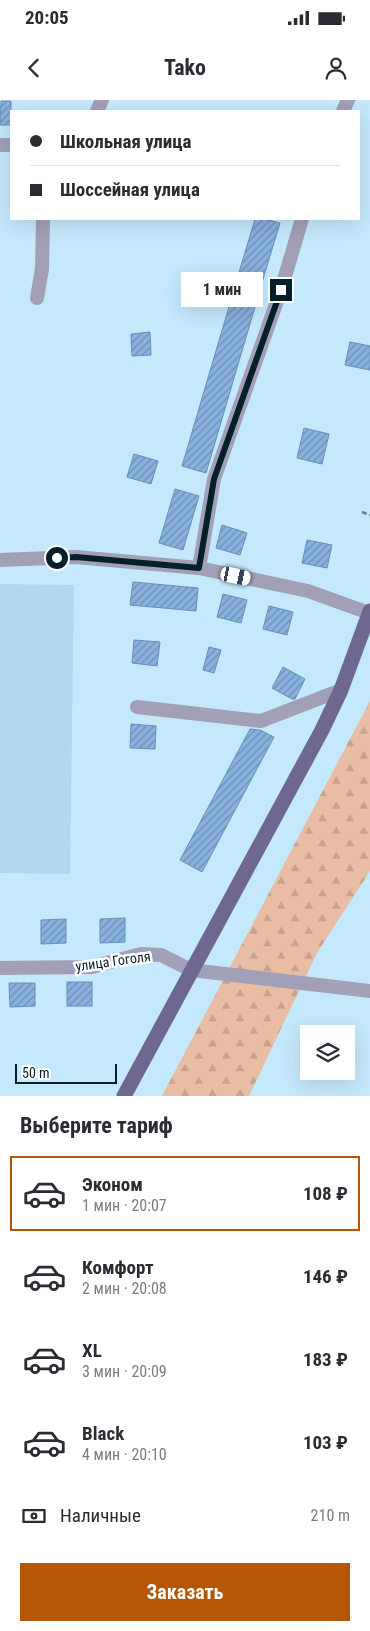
<!DOCTYPE html>
<html lang="ru">
<head>
<meta charset="utf-8">
<style>
	body { margin:0; font-family:"Roboto Condensed",sans-serif; background:#f7f7f7; color:#2b2b33; height:100vh; display:flex; flex-direction:column; font-size:19px; white-space:nowrap }
	* { box-sizing:border-box; margin:0 }
	p { font-size:16px; color:#7c7c81 }
	.icon { flex:none; width:28px; height:28px; fill:none; stroke:currentColor; stroke-width:2; stroke-linecap:round; stroke-linejoin:round }
	.map { position:relative; height:996px; overflow:hidden }
	.drawer { display:flex; flex-direction:column; background:#fff; flex:1 }
	.drawer>* { flex:none }
	.banner { position:absolute; left:10px; top:10px; width:350px; height:110px; border-radius:0px; box-shadow:0 5px 20px #0002; display:grid; align-content:center; height:110px; padding:0 20px; background:#fff }
	.buttons { position:absolute; left:300px; top:925px; display:grid; gap:10px }
	.buttons a { display:grid; place-items:center; width:55px; height:55px; border-radius:0px; background:#fff; box-shadow:0 5px 20px #0002; font-size:25px }
	.scale { position:absolute; left:15px; bottom:12px; width:102px; box-sizing:border-box; padding-left:5px; border:2px solid #051f2b; border-top:0; font-size:14px; line-height:18px; white-space:nowrap; color:#051f2b; -webkit-text-stroke:4px #fff; paint-order:stroke }
	.end { position:absolute; width:22px; height:22px; margin:-11px; border:6px solid #051f2b; background:#fff; box-shadow:0 0 0 2px #fff }
	.from { border-radius:50% }
	.bubble { position:absolute; height:35px; border-radius:0px; background:#fff; box-shadow:0 5px 20px #0002; font-size:16px; font-weight:700; line-height:35px; text-align:center }
	.car { position:absolute; width:15px; height:30px; margin:-15px -8px; border-radius:6px; box-shadow:0 0 4px 1px #0007; background:linear-gradient(#fff 24%,#345 0 40%,#fff 0 76%,#345 0 86%,#fff 0) }
	.banner b { display:flex; align-items:center; gap:18px; height:48px; font-size:19px }
	.banner b+b { border-top:1px solid #e1e1e2 }
	.banner i { width:12px; height:12px; background:#2b2b33 }
	ul { padding:0; list-style:none }
	li { display:flex; align-items:center; gap:15px; height:75px; margin:0 10px 8px; padding:0 10px; border:2px solid transparent; border-radius:0px }
	li div { flex:1 }
	li b { display:block; font-size:19px }
	li em { font-style:normal; font-weight:700 }
	li.active { border-color:#b45606 }
	li>.icon { width:45px; height:45px; stroke-width:1.5 }
	h2 { padding:0 20px; font-size:22px; line-height:60px }
	.pay { display:flex; align-items:center; gap:12px; height:55px; padding:0 20px; font-size:19px }
	.pay p { margin-inline-start:auto }
	.cta { display:flex; gap:10px; margin-top:auto; padding:10px 20px }
	.cta a { flex:1; height:58px; border-radius:0px; background:#b45606; color:#fff; font-size:20px; font-weight:700; line-height:58px; text-align:center }
	.status { display:flex; justify-content:space-between; align-items:center; height:35px; padding:0 25px; background:#fff; direction:ltr }
	.status svg { height:14px; fill:currentColor }
	header { display:flex; justify-content:space-between; align-items:center; height:65px; padding:0 20px; background:#fff; font-size:22px; font-weight:700 }
	.map>svg:first-child { display:block }
	.built { fill:#b0d9ef }
	.forest { fill:url(#forest-firs) }
	.building { fill:url(#building-hatch); stroke:#678eb9 }
	.lines { fill:none; stroke-linecap:round; stroke-linejoin:round }
	.path { stroke:#658494; stroke-width:2.5; stroke-dasharray:5 2.5; stroke-linecap:butt }
	.minor { stroke:#a29fb8; stroke-width:14 }
	.major { stroke:#6d6792; stroke-width:15 }
	.route { stroke:#051f2b; stroke-width:6 }
	.labels { text-anchor:middle; dominant-baseline:central; stroke-width:5; stroke-linejoin:round; paint-order:stroke }
	.street-label { font-size:14px; fill:#051f2b; stroke:#fff }
</style>
</head>
<body>
<div class="status"><b>20:05</b><svg viewBox="0 0 49 12"><path d="M0 12V9h3v3zM5 12V6h3v6zM10 12V3h3v9zM15 12V0h3v12zM26 1h20v11H26zM47 4h2v5h-2z"/></svg></div>
<header><svg class="icon" aria-label="back" viewBox="0 0 24 24"><path d="M15 5l-7 7 7 7"/></svg>Tako<svg class="icon" aria-label="person" viewBox="0 0 24 24"><circle cx="12" cy="8" r="4"/><path d="M4 21q1-7 8-7t8 7"/></svg></header>
<div class="map">
<svg width="370" height="996" viewBox="0 0 370 996">
	<defs>
		<pattern id="forest-firs" width="22" height="20" patternUnits="userSpaceOnUse" patternTransform="scale(1.25)"><rect width="22" height="20" fill="#e8bda4"/><path d="M5 1l3.5 6h-7zM16 11l3.5 6h-7z" fill="#c6a28d"/></pattern>
		<pattern id="building-hatch" width="6" height="6" patternUnits="userSpaceOnUse" patternTransform="scale(1.25)"><rect width="6" height="6" fill="#88b1de"/><path d="M-1 1l2-2M0 6l6-6M5 7l2-2" fill="none" stroke="#6d8fb4"/></pattern>
	</defs>
	<rect width="100%" height="100%" fill="#c4e9fd"/>
	<path class="built" d="M0,484L74,485L70,774L0,773Z"/>
	<path class="forest" d="M370,601V771L317,853L249,996H162Z"/>
	<g class="building">
		<path d="M1,1H11V25H0Z"/>
		<path d="M255,119H265L280,123L261,186L237,179Z"/>
		<path d="M231,200L255,207L206,373L182,366Z"/>
		<path d="M150,232L151,255L132,256L131,234Z"/>
		<path d="M350,242L370,246V270L345,265Z"/>
		<path d="M304,328L329,334L322,364L297,358Z"/>
		<path d="M134,354L158,361L151,384L127,377Z"/>
		<path d="M175,389L199,396L183,450L159,443Z"/>
		<path d="M222,425L247,433L240,455L216,448Z"/>
		<path d="M307,440L332,445L327,468L302,463Z"/>
		<path d="M133,482L198,488L196,511L130,505Z"/>
		<path d="M223,494L247,500L241,523L217,517Z"/>
		<path d="M269,506L293,512L287,535L263,529Z"/>
		<path d="M134,540L160,542L157,566L132,563Z"/>
		<path d="M209,547L221,550L214,573L203,570Z"/>
		<path d="M283,567L305,579L295,599H292L272,588Z"/>
		<path d="M131,624L156,626L155,649L130,648Z"/>
		<path d="M250,629L260,630L274,637L202,772L180,760Z"/>
		<path d="M125,818V842L100,843V819Z"/>
		<path d="M66,819V843L41,844V820Z"/>
		<rect x="67" y="882" width="25" height="24"/>
		<path d="M9,883H35V906L10,907Z"/>
	</g>
	<g class="lines">
		<path class="path" d="M362,412L370,415"/>
		<g class="minor">
			<path d="M97,11L102,0"/>
			<path d="M343,11L348,0"/>
			<path d="M0,45H11"/>
			<path d="M37,198L42,169L43,119"/>
			<path d="M0,460L76,457L199,468L308,491L369,513"/>
			<path d="M199,468L214,379L281,190L302,119"/>
			<path d="M137,607L261,621L341,590"/>
			<path d="M0,868L92,867L141,854L161,855L191,870L370,891"/>
		</g>
		<path class="major" d="M124,996L322,630L341,590L370,511"/>
	</g>
	<g class="lines">
		<path class="route" d="M57,458L76,457L199,468L214,379L281,190"/>
	</g>
	<g class="labels">
		<g class="street-label">
			<text transform="translate(113 861) rotate(-8)">улица Гоголя</text>
		</g>
	</g>
</svg>
<div class="buttons">
<a><svg class="icon" aria-label="layers" viewBox="0 0 24 24"><path d="M12 4l9 5-9 5-9-5zM3 14l9 5 9-5"/></svg></a>
</div>
<div class="scale">50 m</div>
<i class="end from" style="left:57px;top:458px"></i>
<i class="end" style="left:281px;top:190px"></i>
<div class="bubble" style="left:181px;top:172px;width:82px">1 мин</div>
<i class="car" style="left:236px;top:476px;rotate:102deg"></i>
<div class="banner">
<b><i class="from"></i>Школьная улица</b>
<b><i></i>Шоссейная улица</b>
</div>
</div>
<section class="drawer">
<h2>Выберите тариф</h2>
<ul>
<li class="active"><svg class="icon" aria-label="car" viewBox="0 0 24 24"><path d="M5 17H2v-5l4-1 3-4h7l3 4 3 1v5h-3M9 17h6M6 11h13"/><circle cx="7" cy="17" r="2"/><circle cx="17" cy="17" r="2"/></svg><div><b>Эконом</b><p>1 мин · 20:07</p></div><em>108 ₽</em></li>
<li><svg class="icon" aria-label="car" viewBox="0 0 24 24"><path d="M5 17H2v-5l4-1 3-4h7l3 4 3 1v5h-3M9 17h6M6 11h13"/><circle cx="7" cy="17" r="2"/><circle cx="17" cy="17" r="2"/></svg><div><b>Комфорт</b><p>2 мин · 20:08</p></div><em>146 ₽</em></li>
<li><svg class="icon" aria-label="car" viewBox="0 0 24 24"><path d="M5 17H2v-5l4-1 3-4h7l3 4 3 1v5h-3M9 17h6M6 11h13"/><circle cx="7" cy="17" r="2"/><circle cx="17" cy="17" r="2"/></svg><div><b>XL</b><p>3 мин · 20:09</p></div><em>183 ₽</em></li>
<li><svg class="icon" aria-label="car" viewBox="0 0 24 24"><path d="M5 17H2v-5l4-1 3-4h7l3 4 3 1v5h-3M9 17h6M6 11h13"/><circle cx="7" cy="17" r="2"/><circle cx="17" cy="17" r="2"/></svg><div><b>Black</b><p>4 мин · 20:10</p></div><em>103 ₽</em></li>
</ul>
<div class="pay"><svg class="icon" aria-label="cash" viewBox="0 0 24 24"><path d="M3 7h18v10H3z"/><circle cx="12" cy="12" r="2"/></svg>Наличные<p>210 m</p></div>
<div class="cta"><a>Заказать</a></div>
</section>
</body>
</html>
